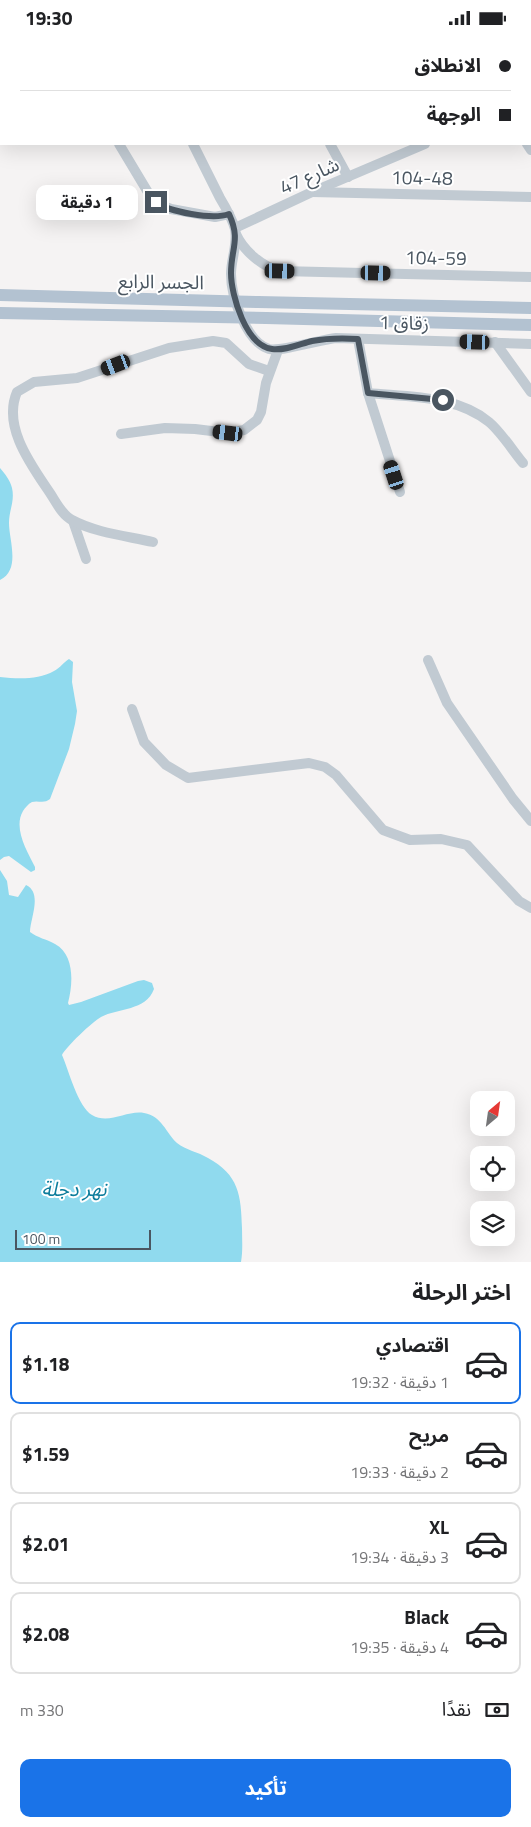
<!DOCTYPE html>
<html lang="ar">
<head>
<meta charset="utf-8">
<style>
	body { margin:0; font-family:"Titillium Web","Noto Sans Arabic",sans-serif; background:#f2f2f2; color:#202124; direction:rtl; height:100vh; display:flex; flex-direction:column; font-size:19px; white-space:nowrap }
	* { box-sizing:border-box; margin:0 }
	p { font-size:16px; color:#757577 }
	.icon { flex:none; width:28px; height:28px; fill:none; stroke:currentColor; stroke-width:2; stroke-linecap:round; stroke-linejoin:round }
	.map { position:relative; height:1227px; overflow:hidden; direction:ltr }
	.drawer { display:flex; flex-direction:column; background:#fff; flex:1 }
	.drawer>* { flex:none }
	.top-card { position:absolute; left:0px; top:0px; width:531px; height:110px; box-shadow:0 5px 20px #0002; direction:rtl; display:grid; align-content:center; height:110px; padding:0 20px; background:#fff }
	.needle { width:32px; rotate:29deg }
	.controls { position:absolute; left:470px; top:1056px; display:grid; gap:10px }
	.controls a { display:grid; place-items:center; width:45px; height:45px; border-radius:10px; background:#fff; box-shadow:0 5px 20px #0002; font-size:25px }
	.scale { position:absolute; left:15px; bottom:12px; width:136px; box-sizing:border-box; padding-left:5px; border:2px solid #4a5661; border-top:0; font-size:14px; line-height:18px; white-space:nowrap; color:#4a5661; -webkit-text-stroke:4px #fff; paint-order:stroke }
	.end { position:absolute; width:22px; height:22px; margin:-11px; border:6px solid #4a5661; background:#fff; box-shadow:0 0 0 2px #fff }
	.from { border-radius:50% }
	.bubble { position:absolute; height:35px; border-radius:10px; background:#fff; box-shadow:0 5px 20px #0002; font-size:16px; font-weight:700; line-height:35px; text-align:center; direction:rtl }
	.car { position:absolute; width:15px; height:30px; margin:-15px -8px; border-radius:6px; box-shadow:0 0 4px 1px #0007; background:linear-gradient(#222 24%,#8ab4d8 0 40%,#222 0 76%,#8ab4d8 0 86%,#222 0) }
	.top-card b { display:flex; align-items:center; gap:18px; height:48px; font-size:19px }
	.top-card b+b { border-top:1px solid #e0e0e0 }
	.top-card i { width:12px; height:12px; background:#202124 }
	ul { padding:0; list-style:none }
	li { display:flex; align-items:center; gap:15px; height:82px; margin:0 10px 8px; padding:0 10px; border:2px solid #e0e0e0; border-radius:10px }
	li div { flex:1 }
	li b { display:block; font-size:19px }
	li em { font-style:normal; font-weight:700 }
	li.active { border-color:#1a73e8 }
	li>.icon { width:45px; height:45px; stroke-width:1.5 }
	h2 { padding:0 20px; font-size:22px; line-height:60px }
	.pay { display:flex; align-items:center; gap:12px; height:55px; padding:0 20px; font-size:19px }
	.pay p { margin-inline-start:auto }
	.primary-button { display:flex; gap:10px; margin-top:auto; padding:10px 20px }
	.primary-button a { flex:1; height:58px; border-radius:10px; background:#1a73e8; color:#fff; font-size:20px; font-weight:700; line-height:58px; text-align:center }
	.status { display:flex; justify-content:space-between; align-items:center; height:35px; padding:0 25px; background:#fff; direction:ltr }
	.status svg { height:14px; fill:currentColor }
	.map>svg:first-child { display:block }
	.water { fill:#90daee }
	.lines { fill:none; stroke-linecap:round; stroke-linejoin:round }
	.minor { stroke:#c1cad2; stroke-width:10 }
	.major { stroke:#b3c2d1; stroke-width:12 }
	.major-bridge { stroke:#b3c2d1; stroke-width:12 }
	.route { stroke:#4a5661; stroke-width:6 }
	.labels { text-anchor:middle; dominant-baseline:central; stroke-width:4; stroke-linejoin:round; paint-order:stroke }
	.street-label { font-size:19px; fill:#4a5661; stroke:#fff }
	.water-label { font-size:20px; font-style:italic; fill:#0c7c9b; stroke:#fff }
</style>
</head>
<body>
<div class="status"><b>19:30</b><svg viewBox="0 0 49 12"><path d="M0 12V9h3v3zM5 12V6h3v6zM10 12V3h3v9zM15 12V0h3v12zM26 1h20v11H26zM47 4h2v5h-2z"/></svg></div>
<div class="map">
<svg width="531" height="1227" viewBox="0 0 531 1227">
	<rect width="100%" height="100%" fill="#f5f3f3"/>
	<g class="water">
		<path d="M0,433C5,439 10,445 12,453C15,466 9,475 9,488C9,505 21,535 0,545Z"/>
		<path d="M69,624L73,627L72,647L77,676L75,689L69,714L50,764C44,769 38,765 32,767C28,769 25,773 23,776C13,793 27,816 35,832V835L31,837L9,821L4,822L0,825V642C18,644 38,645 54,636C60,633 64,627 69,624Z"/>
		<path d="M0,835L7,846L9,860L18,862L26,850C43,858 30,884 30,897C38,903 46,904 55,909C75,920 73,949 68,968L69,970L81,967L138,946L144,945L152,948L154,954C146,976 118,973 101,982C92,987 66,1012 62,1020C69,1036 78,1072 92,1080C109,1090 127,1075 144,1078C162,1081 166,1098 177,1108C186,1115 198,1117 208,1123C239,1140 241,1160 242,1193C242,1204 243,1216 241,1227H0Z"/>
	</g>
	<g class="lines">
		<g class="minor">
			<path d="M49,0V1"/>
			<path d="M142,0V1"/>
			<path d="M273,0V1"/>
			<path d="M403,1L406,0"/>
			<path d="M530,66H531"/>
			<path d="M119,109L149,159L161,170L171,174L215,182L229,179"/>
			<path d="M193,109C202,127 211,145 220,163C226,173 232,183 235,194C238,209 231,224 231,239C231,261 246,307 269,314C280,317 320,305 336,303L531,309"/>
			<path d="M330,109L348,142"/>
			<path d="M527,109L531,115"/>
			<path d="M312,157L531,162"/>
			<path d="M235,193L312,157L425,109"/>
			<path d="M236,199C243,215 262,232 280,236L531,242"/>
			<path d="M358,304L368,358C408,362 456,360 489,387C501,397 513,416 523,428"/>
			<path d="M495,307L531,357"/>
			<path d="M368,358L400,457"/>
			<path d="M121,399L165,393L195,394L228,398L244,395L257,385L261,377L266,348L278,315"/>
			<path d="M73,486L86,524"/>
			<path d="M153,507C127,501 96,498 72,485C62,480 56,467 50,458C32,431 2,392 17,357L34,347L77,343L169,313L213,306L226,308L249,329L269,336"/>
			<path d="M428,625L447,668L513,764L531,786"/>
			<path d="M132,674L144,707L166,730L188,743L309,728L325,732L336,740L383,795L410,805L441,804L467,810L519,866L531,873"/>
		</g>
		<g class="major">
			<path d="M258,267L531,273"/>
			<path d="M266,283L531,290"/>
		</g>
		<g class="major-bridge">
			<path d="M0,260L258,267"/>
			<path d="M0,278L266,283"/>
		</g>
	</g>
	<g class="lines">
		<path class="route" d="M156,167C169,177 213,185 229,179C241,205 231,213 231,238C231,260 246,311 272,314C284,316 300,309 312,306C328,303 342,303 358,304L368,358L443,365"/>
	</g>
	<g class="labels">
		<g class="street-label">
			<text transform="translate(309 140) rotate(-24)">شارع 47</text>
			<text transform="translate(422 142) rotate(1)">104-48</text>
			<text transform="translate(436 222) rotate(1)">104-59</text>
			<text transform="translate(161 246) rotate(1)">الجسر الرابع</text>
			<text transform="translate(404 287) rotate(1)">زقاق 1</text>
		</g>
		<g class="water-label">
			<text x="74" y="1153">نهر دجلة</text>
		</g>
	</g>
</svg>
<div class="controls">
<a><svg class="needle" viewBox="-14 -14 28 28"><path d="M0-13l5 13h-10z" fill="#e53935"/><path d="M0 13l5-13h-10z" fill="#757577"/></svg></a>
<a><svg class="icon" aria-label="locate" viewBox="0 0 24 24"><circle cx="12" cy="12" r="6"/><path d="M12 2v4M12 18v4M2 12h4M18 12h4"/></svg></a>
<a><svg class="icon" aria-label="layers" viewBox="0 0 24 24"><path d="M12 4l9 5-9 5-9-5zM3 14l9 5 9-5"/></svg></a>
</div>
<div class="scale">100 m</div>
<i class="end from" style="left:443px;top:365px"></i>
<i class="end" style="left:156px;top:167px"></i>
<div class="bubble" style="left:36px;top:150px;width:102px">1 دقيقة</div>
<i class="car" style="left:280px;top:236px;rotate:91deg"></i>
<i class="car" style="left:376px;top:238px;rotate:91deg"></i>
<i class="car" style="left:475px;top:307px;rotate:272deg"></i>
<i class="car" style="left:116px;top:330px;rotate:249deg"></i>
<i class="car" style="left:228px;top:398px;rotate:277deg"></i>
<i class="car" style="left:394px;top:440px;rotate:342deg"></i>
<div class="top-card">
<b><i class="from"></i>الانطلاق</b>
<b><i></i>الوجهة</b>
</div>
</div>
<section class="drawer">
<h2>اختر الرحلة</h2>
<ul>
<li class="active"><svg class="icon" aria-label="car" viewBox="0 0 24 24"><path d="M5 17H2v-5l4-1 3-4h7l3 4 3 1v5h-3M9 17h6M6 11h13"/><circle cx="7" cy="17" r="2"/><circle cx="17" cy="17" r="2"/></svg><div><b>اقتصادي</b><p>1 دقيقة · 19:32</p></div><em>$1.18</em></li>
<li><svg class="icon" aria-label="car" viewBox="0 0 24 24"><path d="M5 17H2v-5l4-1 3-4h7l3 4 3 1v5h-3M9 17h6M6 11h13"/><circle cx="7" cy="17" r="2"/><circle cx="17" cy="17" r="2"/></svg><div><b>مريح</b><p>2 دقيقة · 19:33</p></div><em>$1.59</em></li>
<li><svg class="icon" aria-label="car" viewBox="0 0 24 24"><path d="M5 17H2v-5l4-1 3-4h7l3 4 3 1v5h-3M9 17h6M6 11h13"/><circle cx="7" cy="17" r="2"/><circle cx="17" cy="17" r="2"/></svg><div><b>XL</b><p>3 دقيقة · 19:34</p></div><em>$2.01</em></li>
<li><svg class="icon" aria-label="car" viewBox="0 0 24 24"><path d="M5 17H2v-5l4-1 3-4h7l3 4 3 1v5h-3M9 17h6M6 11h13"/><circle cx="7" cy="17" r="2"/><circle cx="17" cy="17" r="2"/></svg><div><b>Black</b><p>4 دقيقة · 19:35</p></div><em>$2.08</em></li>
</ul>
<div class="pay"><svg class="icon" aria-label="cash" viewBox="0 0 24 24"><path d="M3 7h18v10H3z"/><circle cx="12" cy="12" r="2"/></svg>نقدًا<p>330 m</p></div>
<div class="primary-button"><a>تأكيد</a></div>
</section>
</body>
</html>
